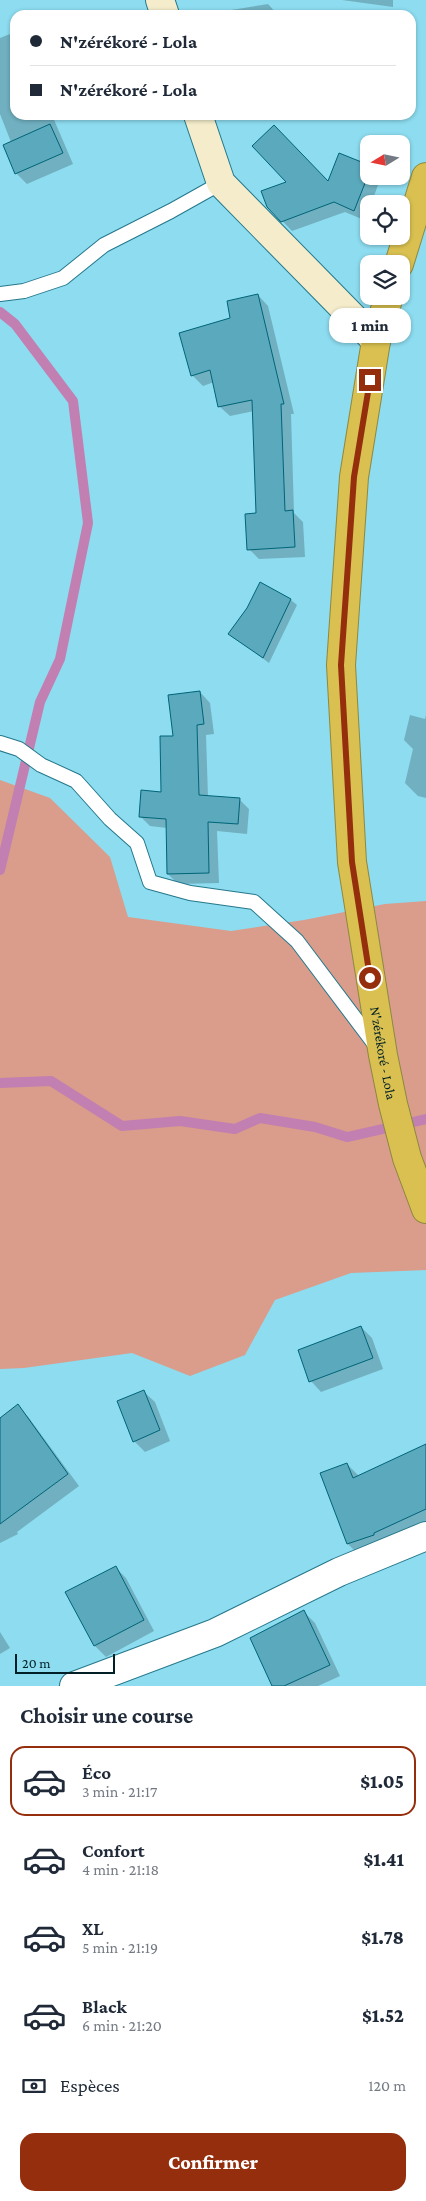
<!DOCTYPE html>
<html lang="fr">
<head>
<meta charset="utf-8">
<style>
	body { margin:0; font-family:"Crimson Pro",serif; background:#f6f6f7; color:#1f2937; height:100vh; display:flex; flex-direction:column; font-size:19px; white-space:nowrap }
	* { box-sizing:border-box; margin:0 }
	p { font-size:16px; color:#747a83 }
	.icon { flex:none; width:28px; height:28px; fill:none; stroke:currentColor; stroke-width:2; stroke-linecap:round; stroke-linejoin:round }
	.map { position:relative; height:1686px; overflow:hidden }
	.details { display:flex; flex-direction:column; background:#fff; flex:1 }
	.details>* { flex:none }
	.guide { position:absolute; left:10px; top:10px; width:406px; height:110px; border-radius:15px; box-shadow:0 1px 4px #0004; display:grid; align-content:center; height:110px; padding:0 20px; background:#fff }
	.needle { width:32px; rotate:260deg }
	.fabs { position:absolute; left:360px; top:135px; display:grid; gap:10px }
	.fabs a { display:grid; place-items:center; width:50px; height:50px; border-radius:10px; background:#fff; box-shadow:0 1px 4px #0004; font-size:25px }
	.scale { position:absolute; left:15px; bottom:12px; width:100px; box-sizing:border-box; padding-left:5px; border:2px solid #001f26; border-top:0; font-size:14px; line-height:18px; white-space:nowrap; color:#001f26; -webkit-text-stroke:4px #8ddcf0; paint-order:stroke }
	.end { position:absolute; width:22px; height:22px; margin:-11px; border:6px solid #952e0c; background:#fff; box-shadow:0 0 0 2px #fff }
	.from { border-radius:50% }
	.bubble { position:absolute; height:35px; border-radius:15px; background:#fff; box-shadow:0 1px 4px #0004; font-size:16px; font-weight:800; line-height:35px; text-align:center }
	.guide b { display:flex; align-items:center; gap:18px; height:48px; font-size:19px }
	.guide b+b { border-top:1px solid #e0e1e3 }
	.guide i { width:12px; height:12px; background:#1f2937 }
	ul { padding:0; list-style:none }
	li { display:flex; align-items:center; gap:15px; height:70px; margin:0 10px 8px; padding:0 10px; border:2px solid transparent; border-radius:15px }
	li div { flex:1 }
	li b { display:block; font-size:19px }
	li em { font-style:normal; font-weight:800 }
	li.active { border-color:#952e0c }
	li>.icon { width:45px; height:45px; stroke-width:1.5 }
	h2 { padding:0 20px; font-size:22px; line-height:60px }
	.pay { display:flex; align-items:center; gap:12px; height:55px; padding:0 20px; font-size:19px }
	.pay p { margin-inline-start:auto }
	.cta { display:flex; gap:10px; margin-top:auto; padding:10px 20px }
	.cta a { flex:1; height:58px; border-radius:15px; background:#952e0c; color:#fff; font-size:20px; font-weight:800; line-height:58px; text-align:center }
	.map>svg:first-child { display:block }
	.green { fill:#da9c8b }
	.shadow { fill:#0003 }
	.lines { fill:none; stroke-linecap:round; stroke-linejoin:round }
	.stream { stroke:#c27fb1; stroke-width:10 }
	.building { fill:#5ba9bd; stroke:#006477 }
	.lane-casing { stroke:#25788b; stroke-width:16 }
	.street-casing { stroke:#25788b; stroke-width:30 }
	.secondary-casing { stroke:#25788b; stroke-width:30 }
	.highway-casing { stroke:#8d8841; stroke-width:30 }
	.lane { stroke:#fff; stroke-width:14 }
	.street { stroke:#fff; stroke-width:28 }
	.secondary { stroke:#f4ecca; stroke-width:28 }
	.highway { stroke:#d9c050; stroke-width:28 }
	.route { stroke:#952e0c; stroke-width:6 }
	.labels { text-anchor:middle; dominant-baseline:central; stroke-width:4; stroke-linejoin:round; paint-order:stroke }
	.street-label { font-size:14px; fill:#001f26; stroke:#8ddcf0 }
</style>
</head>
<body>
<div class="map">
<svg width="426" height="1686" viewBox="0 0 426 1686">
	<rect width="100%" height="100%" fill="#8ddcf0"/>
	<path class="green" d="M0,780L50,798L110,857L128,917L231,931L304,920L385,904L426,901V1270L351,1273L275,1300L245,1355L190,1376L132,1353L24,1368L0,1369Z"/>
	<g class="shadow">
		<path d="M342,0H393V7Z"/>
		<path d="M268,4L278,15H225V11Z"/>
		<path d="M15,32V115H52L73,164L27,184L16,173L4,146L11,142L0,114V38Z"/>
		<path d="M369,166V176L381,177L371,204H369L364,220L345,212L292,231L268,206Z"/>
		<path d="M258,295L268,306L294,414H291L294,513L303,522L305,557L259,559L249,549L257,514L254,411L230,416L219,406L214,382L203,386L192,375L232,318Z"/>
		<path d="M291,600L297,605L269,663L230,634L248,608Z"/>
		<path d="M200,692L210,703L214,734L206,735L208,797L239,799L249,809L247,834L217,831L219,883L178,884L168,874L167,828L150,826L140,816L162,793L175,737Z"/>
		<path d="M410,715L425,719L426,715V798L418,796L405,783L413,749L404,740Z"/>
		<path d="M361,1327L372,1338L383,1369L321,1392L311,1381Z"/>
		<path d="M144,1392L155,1402L170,1441L145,1452L134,1441Z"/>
		<path d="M18,1406L29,1418L79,1486L17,1532L18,1534L0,1543V1419Z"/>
		<path d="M426,1446V1528L361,1557L348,1544L322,1473L347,1464L359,1476Z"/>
		<path d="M115,1567L126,1578L154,1631L106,1657L95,1646L67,1592Z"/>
		<path d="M304,1612L315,1623L340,1676L318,1686H273Z"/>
		<path d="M0,1632L10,1648L0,1654Z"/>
	</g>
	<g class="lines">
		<g class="stream">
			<path d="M0,312L15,324L73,401L88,523L60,659L40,702L0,870"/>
			<path d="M0,1083L51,1081L122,1126L180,1121L235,1129L260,1118L315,1127L347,1137L426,1119"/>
		</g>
	</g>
	<g class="building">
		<path d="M50,124L63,153L15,174L3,145Z"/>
		<path d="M274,125L328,181L339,153L369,165V173L354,211L334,202L281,222L267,207L261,191L286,182L252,146Z"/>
		<path d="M258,294L284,404H281L285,511L293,510L295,547L247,550L245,514L256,513L252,400L218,407L210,370L191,376L179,333L230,318L227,301Z"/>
		<path d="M260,582L291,599L263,658L228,634L247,608Z"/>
		<path d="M200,691L204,724L197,725L199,795L240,798L238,824L208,822L209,873L167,874L166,819L139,817L141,790L161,792L160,736H173L168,695Z"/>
		<path d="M361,1326L373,1358L309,1382L298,1350Z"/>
		<path d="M144,1390L160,1430L133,1442L117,1401Z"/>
		<path d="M18,1404L68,1474L0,1524V1418Z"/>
		<path d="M426,1444V1509L374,1533V1535L347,1544L320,1473L347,1463L353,1478Z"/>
		<path d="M116,1566L144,1620L94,1646L65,1592Z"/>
		<path d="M304,1610L330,1665L284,1686H272L250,1638Z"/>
	</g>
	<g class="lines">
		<defs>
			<g id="lane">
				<path d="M0,294L24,291L63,278L104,245L171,211L221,183"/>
				<path d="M0,743L19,749L41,765L76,781L110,819L137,843L150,882L190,893L254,902L297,941L376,1046"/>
			</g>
			<path id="street" d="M74,1686L215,1633L339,1572L426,1536"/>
			<g id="secondary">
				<path d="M160,0L165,15"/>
				<path d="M198,115L221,183L376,341"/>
			</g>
			<g id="highway">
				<path d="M399,264L426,177"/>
				<path id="s1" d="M389,296L376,341L354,477L341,665L352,862L383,1055L393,1104L407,1158L426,1209"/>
			</g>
		</defs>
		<use href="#lane" class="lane-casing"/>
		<use href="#street" class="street-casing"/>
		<use href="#secondary" class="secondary-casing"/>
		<use href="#highway" class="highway-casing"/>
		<use href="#lane" class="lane"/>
		<use href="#street" class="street"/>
		<use href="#secondary" class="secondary"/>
		<use href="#highway" class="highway"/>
	</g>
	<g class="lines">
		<path class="route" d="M370,380L354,477L341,665L352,862L370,978"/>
	</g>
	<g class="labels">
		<g class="street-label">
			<text stroke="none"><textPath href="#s1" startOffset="764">N'zérékoré - Lola</textPath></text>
		</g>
	</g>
</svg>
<div class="fabs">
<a><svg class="needle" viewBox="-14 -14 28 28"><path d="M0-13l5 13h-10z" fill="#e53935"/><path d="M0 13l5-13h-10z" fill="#747a83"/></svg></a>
<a><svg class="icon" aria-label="locate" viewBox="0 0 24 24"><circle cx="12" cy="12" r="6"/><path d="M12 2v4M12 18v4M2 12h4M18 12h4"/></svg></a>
<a><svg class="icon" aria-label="layers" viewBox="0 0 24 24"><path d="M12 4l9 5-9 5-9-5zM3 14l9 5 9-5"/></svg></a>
</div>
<div class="scale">20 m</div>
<i class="end from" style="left:370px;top:978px"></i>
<i class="end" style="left:370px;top:380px"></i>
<div class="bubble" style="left:329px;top:308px;width:82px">1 min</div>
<div class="guide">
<b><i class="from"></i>N'zérékoré - Lola</b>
<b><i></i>N'zérékoré - Lola</b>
</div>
</div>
<section class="details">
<h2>Choisir une course</h2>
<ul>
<li class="active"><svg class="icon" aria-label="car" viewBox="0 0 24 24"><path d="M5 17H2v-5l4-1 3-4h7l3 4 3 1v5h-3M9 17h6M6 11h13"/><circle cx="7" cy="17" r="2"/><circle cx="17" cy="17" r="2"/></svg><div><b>Éco</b><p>3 min · 21:17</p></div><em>$1.05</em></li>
<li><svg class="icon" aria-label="car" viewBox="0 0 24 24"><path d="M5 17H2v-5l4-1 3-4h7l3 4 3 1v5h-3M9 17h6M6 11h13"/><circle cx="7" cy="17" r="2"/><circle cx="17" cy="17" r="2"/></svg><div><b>Confort</b><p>4 min · 21:18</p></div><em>$1.41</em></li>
<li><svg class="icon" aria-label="car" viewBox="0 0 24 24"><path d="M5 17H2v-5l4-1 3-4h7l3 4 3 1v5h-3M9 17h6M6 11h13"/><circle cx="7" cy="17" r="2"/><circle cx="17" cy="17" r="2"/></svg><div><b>XL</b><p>5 min · 21:19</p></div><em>$1.78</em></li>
<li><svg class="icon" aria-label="car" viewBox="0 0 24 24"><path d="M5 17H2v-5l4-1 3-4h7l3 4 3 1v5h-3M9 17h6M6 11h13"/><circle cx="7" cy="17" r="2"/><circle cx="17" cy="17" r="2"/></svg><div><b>Black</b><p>6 min · 21:20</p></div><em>$1.52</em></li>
</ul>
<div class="pay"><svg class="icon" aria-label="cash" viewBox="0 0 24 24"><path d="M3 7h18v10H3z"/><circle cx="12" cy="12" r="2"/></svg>Espèces<p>120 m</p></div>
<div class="cta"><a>Confirmer</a></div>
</section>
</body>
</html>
